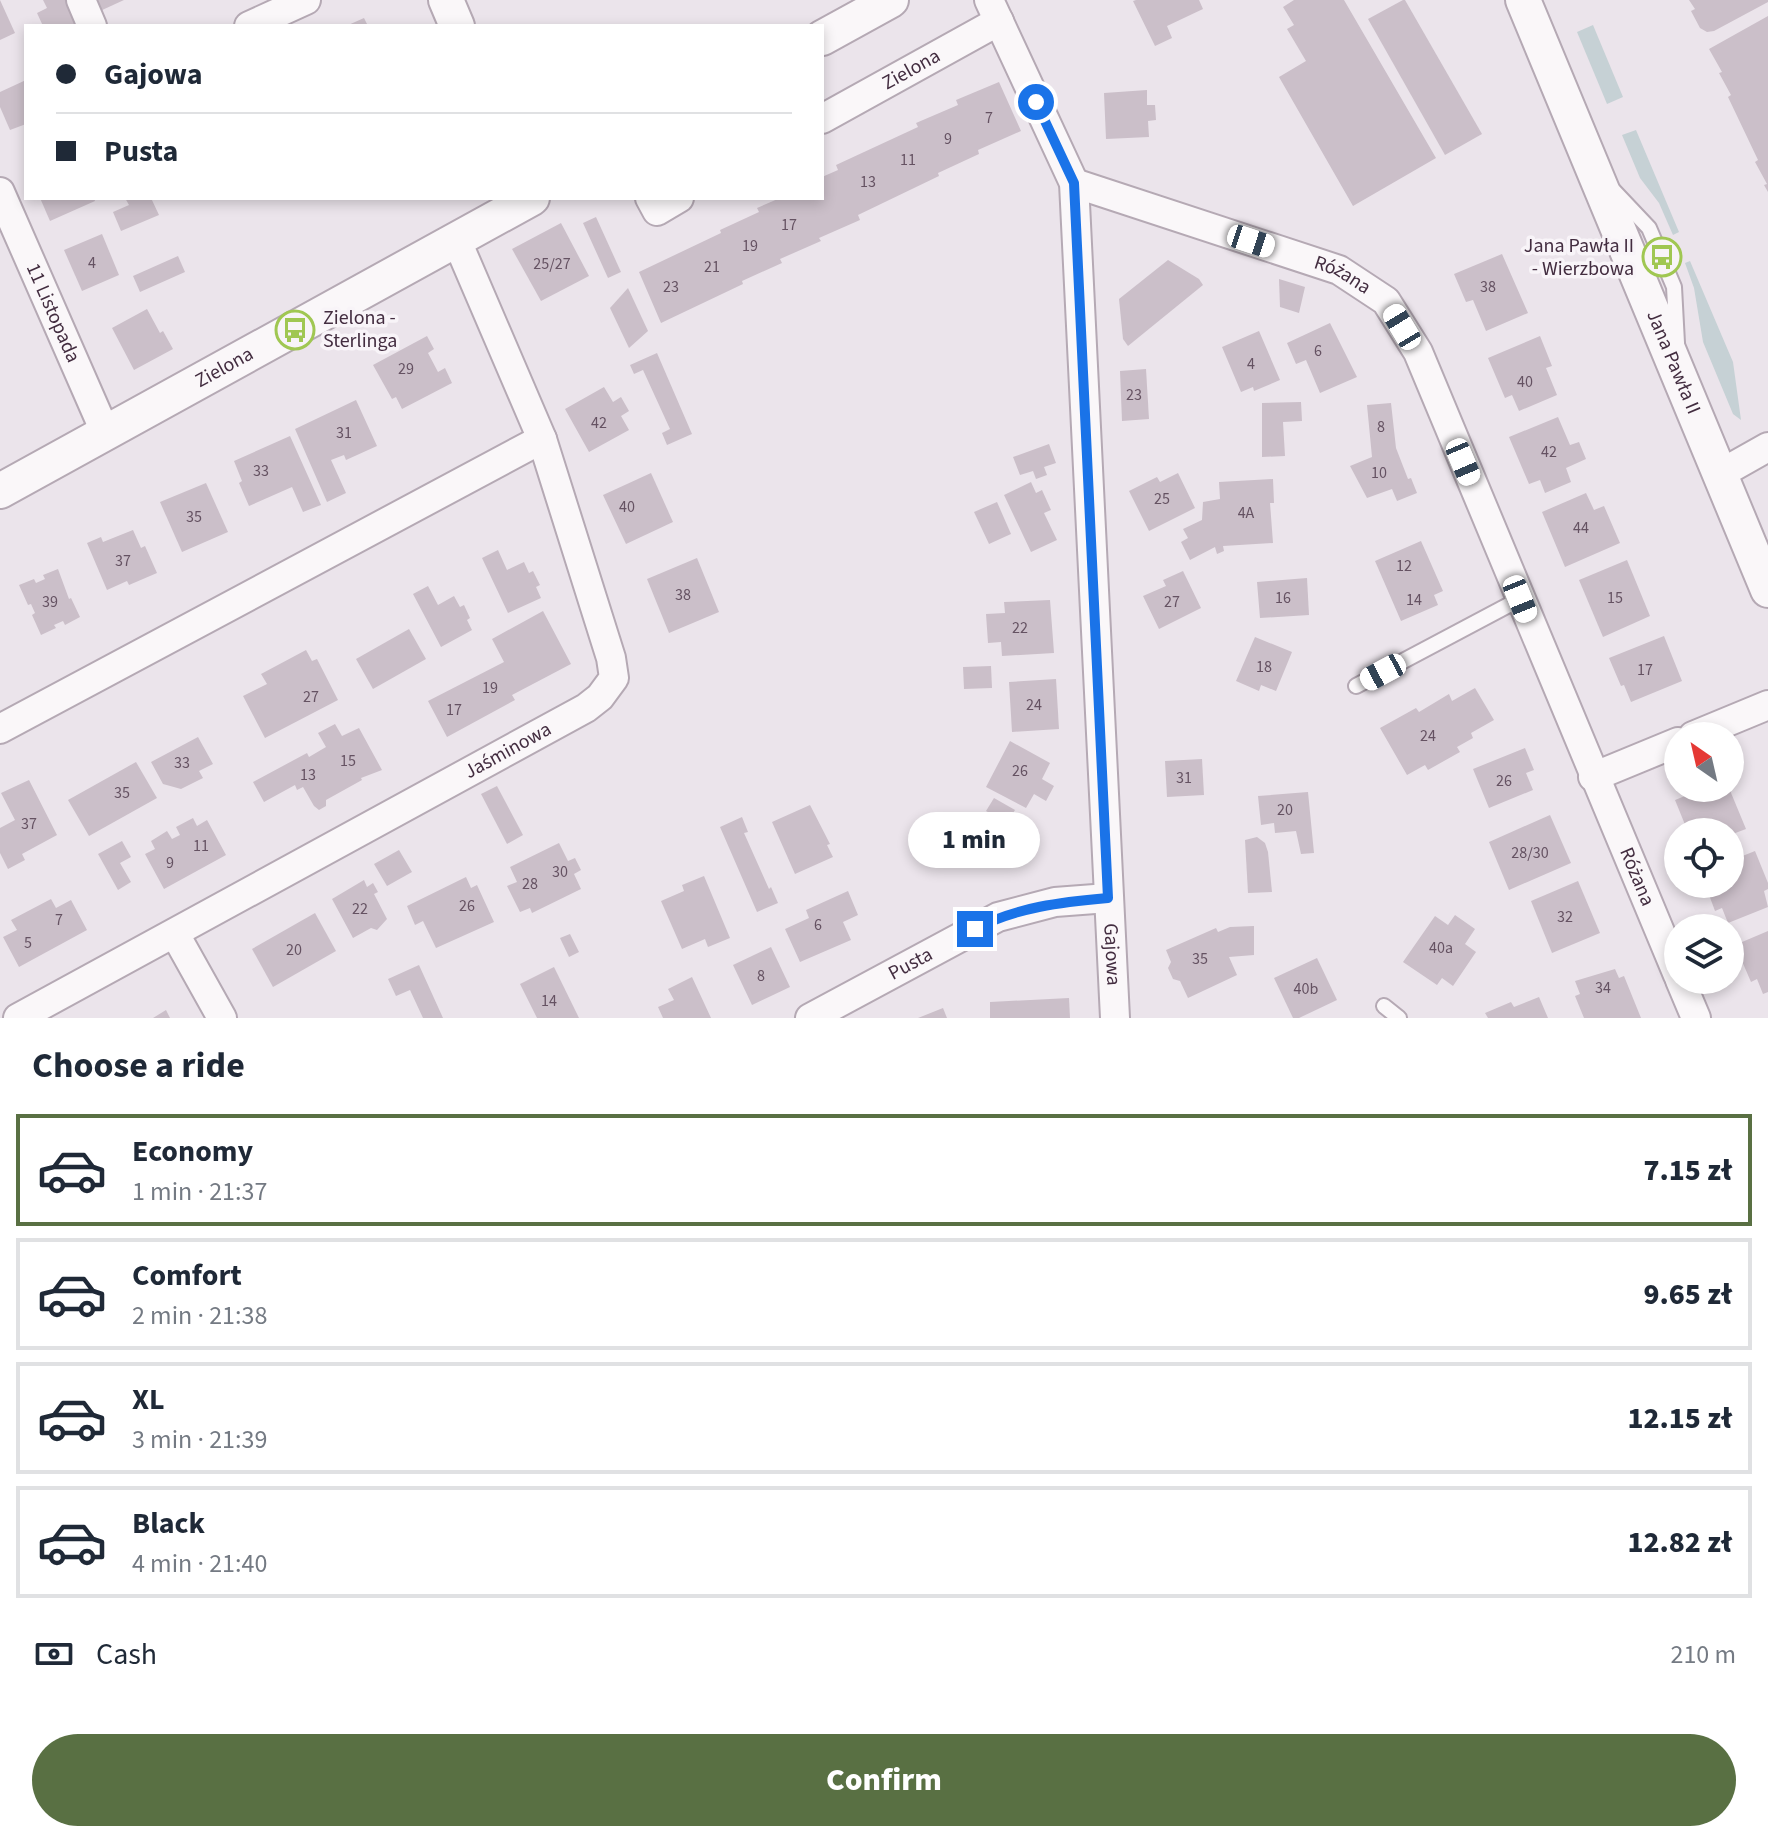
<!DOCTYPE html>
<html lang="en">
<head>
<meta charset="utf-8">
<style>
	body { margin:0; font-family:"Source Sans 3",sans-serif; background:#f6f6f7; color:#1f2937; height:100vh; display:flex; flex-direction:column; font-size:30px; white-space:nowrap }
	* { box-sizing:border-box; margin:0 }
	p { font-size:26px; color:#747a83 }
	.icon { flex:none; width:44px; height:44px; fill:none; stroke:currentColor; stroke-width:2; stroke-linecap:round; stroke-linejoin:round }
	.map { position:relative; height:1018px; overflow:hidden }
	.drawer { display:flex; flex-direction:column; background:#fff; flex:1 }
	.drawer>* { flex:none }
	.guide { position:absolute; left:24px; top:24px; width:800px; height:176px; border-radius:0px; box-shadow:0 4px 12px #0003; display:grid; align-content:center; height:176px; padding:0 32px; background:#fff }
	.needle { width:52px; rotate:326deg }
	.tools { position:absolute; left:1664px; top:722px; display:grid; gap:16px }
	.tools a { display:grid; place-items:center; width:80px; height:80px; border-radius:50%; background:#fff; box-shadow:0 4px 12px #0003; font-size:40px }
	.end { position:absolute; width:36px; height:36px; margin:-18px; border:10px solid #1a73e8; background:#fff; box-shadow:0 0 0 4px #fff }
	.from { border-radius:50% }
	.bubble { position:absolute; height:56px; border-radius:28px; background:#fff; box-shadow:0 4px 12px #0003; font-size:26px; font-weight:800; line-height:56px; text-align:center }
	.car { position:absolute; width:24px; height:48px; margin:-24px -12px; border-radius:10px; box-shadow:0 0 6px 2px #0007; background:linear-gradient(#fff 24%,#345 0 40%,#fff 0 76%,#345 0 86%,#fff 0) }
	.guide b { display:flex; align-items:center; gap:28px; height:76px; font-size:30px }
	.guide b+b { border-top:2px solid #e0e1e3 }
	.guide i { width:20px; height:20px; background:#1f2937 }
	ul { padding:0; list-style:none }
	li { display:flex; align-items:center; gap:24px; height:112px; margin:0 16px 12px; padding:0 16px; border:4px solid #e0e1e3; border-radius:0px }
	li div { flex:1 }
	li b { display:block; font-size:30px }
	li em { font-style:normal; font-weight:800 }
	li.on { border-color:#597043 }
	li>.icon { width:72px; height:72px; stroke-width:1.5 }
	h2 { padding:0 32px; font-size:36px; line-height:96px }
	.pay { display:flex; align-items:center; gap:20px; height:88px; padding:0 32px; font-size:30px }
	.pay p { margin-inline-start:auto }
	.primary-button { display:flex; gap:16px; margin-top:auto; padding:16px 32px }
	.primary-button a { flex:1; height:92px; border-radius:48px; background:#597043; color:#fff; font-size:32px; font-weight:800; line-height:92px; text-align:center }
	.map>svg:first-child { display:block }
	.green { fill:#c6d1d5 }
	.building { fill:#cbbfc9 }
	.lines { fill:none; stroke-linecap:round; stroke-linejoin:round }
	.service-casing { stroke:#b5a9b4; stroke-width:18 }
	.minor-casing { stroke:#b5a9b4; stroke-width:32 }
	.tertiary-casing { stroke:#b5a9b4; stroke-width:38 }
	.service { stroke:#faf7f9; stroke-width:14 }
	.minor { stroke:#faf7f9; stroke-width:28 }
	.tertiary { stroke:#faf7f9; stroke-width:34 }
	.route { stroke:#1a73e8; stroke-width:10 }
	.labels { text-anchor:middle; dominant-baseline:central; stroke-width:7; stroke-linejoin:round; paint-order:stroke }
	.number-label { font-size:16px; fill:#655262 }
	.street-label { font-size:20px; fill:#432d40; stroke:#f8f4f8 }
	.poi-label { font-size:20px; fill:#432d40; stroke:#f8f4f8; text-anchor:end }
</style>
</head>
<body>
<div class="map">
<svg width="1768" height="1018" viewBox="0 0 1768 1018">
	<rect width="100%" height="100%" fill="#ebe4eb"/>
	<g class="green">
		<path d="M1593,25L1623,97L1607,104L1577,32Z"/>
		<path d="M1636,130L1679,232L1673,235L1659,203L1640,178L1622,135Z"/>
		<path d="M1690,261L1733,362L1741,420L1733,414L1703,342L1694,288L1685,263Z"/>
	</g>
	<g class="building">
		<path d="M0,0L15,33L0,40Z"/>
		<path d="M43,0H67L78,26H43L37,13L47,8Z"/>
		<path d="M95,0H124L100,11Z"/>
		<path d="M1136,0H1199L1203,9L1167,26L1172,38L1155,46L1133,1Z"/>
		<path d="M1294,0H1344L1436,158L1353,206L1279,77L1306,61L1287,29L1294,25L1283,7Z"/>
		<path d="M1403,0H1405L1482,134L1445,155L1368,19Z"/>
		<path d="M1689,0H1768V2L1714,31L1707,32L1700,28L1691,11L1695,9Z"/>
		<path d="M1768,16V192L1764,185L1767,184L1755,162L1758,160L1728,97L1731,95L1719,73L1722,72L1709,49Z"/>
		<path d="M364,18L368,26H346Z"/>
		<path d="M26,80V124L10,130L0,107V92Z"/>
		<path d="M999,82L1021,131L978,150L979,154L938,173L939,176L858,215L860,220L819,238L821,241L780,259L782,263L742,281L743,284L661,323L639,272L721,233L720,230L759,212L757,208L780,198H822V177L838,170L836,165L918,127L916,123L958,105L956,100Z"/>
		<path d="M1147,90V105H1155L1156,120L1148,121L1149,137L1106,139L1104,93Z"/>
		<path d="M40,198H94L95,201L50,221Z"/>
		<path d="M125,198H151L159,215L121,231L113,212L129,205Z"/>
		<path d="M596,217L621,272L608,278L583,223Z"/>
		<path d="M561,223L589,276L541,301L512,249Z"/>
		<path d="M102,234L119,275L82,291L64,250Z"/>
		<path d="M1502,254L1528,313L1486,331L1473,300L1466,302L1454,274Z"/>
		<path d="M178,256L185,272L140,292L133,276Z"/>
		<path d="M1168,260L1199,279L1203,285L1128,346L1123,339L1119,299Z"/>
		<path d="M1279,279L1305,287L1299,313L1280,307Z"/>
		<path d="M628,288L648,331L629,348L610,308Z"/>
		<path d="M147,309L160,333L163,331L173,349L134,370L112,328Z"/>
		<path d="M1330,323L1357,377L1320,393L1306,360L1296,364L1287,343Z"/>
		<path d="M1259,331L1280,380L1254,391L1253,387L1241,392L1222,347Z"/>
		<path d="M427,336L434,349L428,353L438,372L445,368L452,383L402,409L396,397L392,399L373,365Z"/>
		<path d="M1540,336L1552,366L1546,368L1557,395L1519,411L1512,395L1505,398L1488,358Z"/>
		<path d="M657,353L692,434L667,445L662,433L670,429L643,370L634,374L630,365Z"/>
		<path d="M1146,369L1149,419L1122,421L1120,371Z"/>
		<path d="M604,387L613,402L621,397L629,411L621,416L629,430L589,452L565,409Z"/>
		<path d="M356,400L377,446L346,460L344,455L331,460L346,493L327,502L295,429Z"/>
		<path d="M1301,402L1302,421L1283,422L1285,456L1262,457V403Z"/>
		<path d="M1391,403L1396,448L1408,479L1411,478L1417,493L1397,501L1392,489L1367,498L1350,466L1372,457L1367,405Z"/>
		<path d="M1558,417L1570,445L1579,442L1586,459L1566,468L1571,482L1545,493L1540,480L1529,484L1509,437Z"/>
		<path d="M290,436L321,505L303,512L292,487L249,506L239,483L242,481L234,461Z"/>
		<path d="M1049,444L1056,463L1044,467L1047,475L1036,479L1033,471L1020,475L1013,457Z"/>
		<path d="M651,473L673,522L626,544L603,495Z"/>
		<path d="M1178,473L1195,508L1149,531L1129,491L1157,477L1160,482Z"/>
		<path d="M1273,479L1274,503H1270L1273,543L1223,546L1224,551L1217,554L1215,547L1190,560L1181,542L1188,538L1183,529L1202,520L1203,502L1220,499L1219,482Z"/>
		<path d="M1031,482L1036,493L1042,490L1051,510L1044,513L1057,540L1031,552L1004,495Z"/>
		<path d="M206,483L228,532L182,552L160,502Z"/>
		<path d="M1586,493L1594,510L1604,506L1620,543L1565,567L1542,512Z"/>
		<path d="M997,502L1011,534L989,544L974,512Z"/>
		<path d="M133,530L141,548L145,546L157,573L129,585L127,581L107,590L87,543L101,537L103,542Z"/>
		<path d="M1421,541L1443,591L1434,595L1438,605L1401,621L1375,561Z"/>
		<path d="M498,550L507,570L524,562L529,573L533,571L540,585L536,587L541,598L508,613L482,558Z"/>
		<path d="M697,558L719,612L669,633L647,579Z"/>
		<path d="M1627,560L1650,616L1603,637L1579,580Z"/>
		<path d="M58,569L69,599L71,598L80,617L65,625L63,621L54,625L56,628L41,635L32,615L35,613L31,604L28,605L19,585L34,579L36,583L45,579L43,575Z"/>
		<path d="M1183,571L1201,608L1159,629L1143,596L1166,586L1163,580Z"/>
		<path d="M1307,578L1309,615L1260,618L1257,582Z"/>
		<path d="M428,586L438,605L454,596L460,607L464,605L470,618L467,620L472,630L441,647L413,594Z"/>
		<path d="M1050,600L1054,653L1002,656L1001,642L988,643L986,614L1005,613L1004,602Z"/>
		<path d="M543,611L571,664L512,695L515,700L447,737L428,701L504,662L492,639Z"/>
		<path d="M409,629L426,659L373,689L356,659Z"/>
		<path d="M1664,636L1682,681L1631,702L1624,685L1621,686L1609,658Z"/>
		<path d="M1255,637L1292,652L1276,691L1261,685L1259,691L1236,681Z"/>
		<path d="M306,650L312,661L317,659L338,700L265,738L243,696L267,684L261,674Z"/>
		<path d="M991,666L992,688L964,689L963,667Z"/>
		<path d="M1056,679L1059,729L1012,732L1009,682Z"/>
		<path d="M1475,688L1494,720L1471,733L1473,738L1457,747L1460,752L1428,770L1425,765L1407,775L1380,728L1416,708L1419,712L1449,694L1452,701Z"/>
		<path d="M335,724L342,736L359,728L382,770L361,778L362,780L326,800V806L319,810L314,806L303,787L297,790L295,785L264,802L253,782L307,753L309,757L326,747L318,733Z"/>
		<path d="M198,737L213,764L199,771L203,778L181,789L163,784L151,762Z"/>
		<path d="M1010,741L1050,763L1042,779L1054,786L1046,801L1034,794L1026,808L986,787Z"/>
		<path d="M1525,748L1534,770L1526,773L1533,790L1489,808L1473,769Z"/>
		<path d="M1202,759L1204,795L1167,797L1165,761Z"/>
		<path d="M136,762L157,798L89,836L68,800Z"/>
		<path d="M29,780L57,835L22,854L25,860L8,869L0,853V828L15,820L1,793Z"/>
		<path d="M497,786L523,835L507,844L481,794Z"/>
		<path d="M1705,788H1729L1746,829L1730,835V832H1688L1675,800Z"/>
		<path d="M1308,792L1314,853L1301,854L1296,831L1275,833L1274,823L1261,825L1258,796Z"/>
		<path d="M994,798L1015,810L1007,823L986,811Z"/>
		<path d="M810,805L830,844L827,845L833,857L795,874L772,822Z"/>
		<path d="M1550,815L1571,863L1509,890L1489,842Z"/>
		<path d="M742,817L748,832L744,833L769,889L771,887L778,903L757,912L720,827Z"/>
		<path d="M193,818L197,826L207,820L226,855L164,889L145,854L155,849L151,841L167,831L172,839L180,835L176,827Z"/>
		<path d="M1257,837L1265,843L1268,852L1272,892L1248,893L1245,840Z"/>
		<path d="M122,841L131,857L120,863L131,882L118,890L98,854Z"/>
		<path d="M559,843L568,861L575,858L581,870L574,874L581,889L532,913L530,908L520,912L507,886L517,882L510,867Z"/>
		<path d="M399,850L412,872L387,886L374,864Z"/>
		<path d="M1755,851L1768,883V889L1764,891L1768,907L1728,923L1722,908L1715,911L1705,884H1730V861Z"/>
		<path d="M704,876L730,938L708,947L705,939L682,949L661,901L684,891L682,885Z"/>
		<path d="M466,877L471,888L477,885L494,922L436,948L423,921L415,925L407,906Z"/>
		<path d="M364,880L367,887L373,883L378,892L374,894L387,919L377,930L371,928L353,938L332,899Z"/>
		<path d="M1578,881L1600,933L1552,953L1531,901Z"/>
		<path d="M848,891L858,915L843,922L851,940L800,962L785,929L809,918L806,910Z"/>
		<path d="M51,899L56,908L71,900L87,930L19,967L3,937L17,930L11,920Z"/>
		<path d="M315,913L336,951L273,987L252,949Z"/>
		<path d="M1455,915L1475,929L1465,944L1476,952L1453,986L1442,978L1437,985L1403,962L1435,916L1448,925Z"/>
		<path d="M1254,926V955L1229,957L1237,975L1188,998L1180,981L1173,979L1168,968L1171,962L1166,950L1216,928L1218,932L1230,927Z"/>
		<path d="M1768,931V992L1763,994L1757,979L1751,982L1735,945Z"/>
		<path d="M570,934L579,952L569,957L560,938Z"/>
		<path d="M771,947L790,987L752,1005L733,965Z"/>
		<path d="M1317,958L1337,1000L1299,1018H1293L1274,978Z"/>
		<path d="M419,965L443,1018H423L410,990L396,996L388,979Z"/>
		<path d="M554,967L579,1018H537L520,984Z"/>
		<path d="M1615,969L1619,978L1624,976L1641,1018H1584L1575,996L1580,994L1575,981Z"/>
		<path d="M692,977L711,1018H663L658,1007L674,1000L668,989Z"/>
		<path d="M1539,997L1548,1018H1488L1485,1013L1511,1002L1514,1007Z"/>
		<path d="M1069,998L1070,1018H990V1002Z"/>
		<path d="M943,1008L947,1018H918Z"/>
		<path d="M166,1010L170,1018H153Z"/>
	</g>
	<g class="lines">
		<defs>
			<g id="service">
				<path d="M1614,191L1649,228L1674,287L1677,343"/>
				<path d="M1356,686L1520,599"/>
				<path d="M1384,1006L1399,1018"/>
			</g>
			<g id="minor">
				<path d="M81,0L92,26"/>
				<path id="s1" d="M989,0L1074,183L1115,1018"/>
				<path d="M249,26L306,0"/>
				<path id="s2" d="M822,119L999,21"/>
				<path id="s3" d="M1074,183L1339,270L1386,301L1418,352L1678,975"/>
				<path id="s4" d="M0,192L106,434"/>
				<path d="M650,198L657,211L679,198"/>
				<path d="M1720,474L1768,447"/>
				<path d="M0,729L542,439"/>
				<path d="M1693,736L1768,705"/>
				<path d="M1593,777L1678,742"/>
				<path d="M175,934L222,1018"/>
				<path d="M1680,980L1696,1018"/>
				<path id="s5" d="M18,1018L586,708L600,697L614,678L611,658L542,439L457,241"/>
				<path id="s6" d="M810,1018L998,917L1055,902L1108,898"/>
			</g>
			<g id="tertiary">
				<path d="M446,0L457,26"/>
				<path id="s7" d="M1523,0L1768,590"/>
				<path d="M822,38L891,0"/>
				<path id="s8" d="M0,491L532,198"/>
			</g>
		</defs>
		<use href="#service" class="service-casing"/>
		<use href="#minor" class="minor-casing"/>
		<use href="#tertiary" class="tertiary-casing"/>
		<use href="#service" class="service"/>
		<use href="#minor" class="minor"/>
		<use href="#tertiary" class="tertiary"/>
	</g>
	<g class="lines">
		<path class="route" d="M975,929C1017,907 1062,902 1108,898L1074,183L1036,102"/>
	</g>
	<defs>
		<symbol id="bus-ring" viewBox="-11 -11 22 22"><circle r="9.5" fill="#f8f4f8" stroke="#a0c752" stroke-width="1.5"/><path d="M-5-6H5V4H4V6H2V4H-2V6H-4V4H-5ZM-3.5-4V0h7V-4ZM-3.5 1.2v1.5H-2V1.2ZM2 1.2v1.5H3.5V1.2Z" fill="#a0c752"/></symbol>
	</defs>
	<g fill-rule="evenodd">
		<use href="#bus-ring" x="1640" y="235" width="44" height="44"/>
		<use href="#bus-ring" x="273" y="308" width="44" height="44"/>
	</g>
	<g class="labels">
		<g class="number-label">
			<text x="989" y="118">7</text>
			<text x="948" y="139">9</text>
			<text x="908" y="160">11</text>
			<text x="868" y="182">13</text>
			<text x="789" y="225">17</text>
			<text x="750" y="246">19</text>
			<text x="92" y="263">4</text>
			<text x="552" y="264">25/27</text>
			<text x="712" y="267">21</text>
			<text x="671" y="287">23</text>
			<text x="1488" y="287">38</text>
			<text x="1318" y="351">6</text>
			<text x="1251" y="364">4</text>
			<text x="406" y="369">29</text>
			<text x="1525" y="382">40</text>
			<text x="1134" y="395">23</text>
			<text x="599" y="423">42</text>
			<text x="1381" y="427">8</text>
			<text x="344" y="433">31</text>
			<text x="1549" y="452">42</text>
			<text x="261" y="471">33</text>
			<text x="1379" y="473">10</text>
			<text x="1162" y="499">25</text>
			<text x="627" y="507">40</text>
			<text x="1246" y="513">4A</text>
			<text x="194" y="517">35</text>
			<text x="1581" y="528">44</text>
			<text x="123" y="561">37</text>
			<text x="1404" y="566">12</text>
			<text x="683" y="595">38</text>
			<text x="1283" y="598">16</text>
			<text x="1615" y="598">15</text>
			<text x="1414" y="600">14</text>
			<text x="50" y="602">39</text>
			<text x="1172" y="602">27</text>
			<text x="1020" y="628">22</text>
			<text x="1264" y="667">18</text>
			<text x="1645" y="670">17</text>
			<text x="490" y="688">19</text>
			<text x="311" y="697">27</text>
			<text x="1034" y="705">24</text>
			<text x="454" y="710">17</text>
			<text x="1428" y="736">24</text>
			<text x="348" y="761">15</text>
			<text x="182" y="763">33</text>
			<text x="1020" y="771">26</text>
			<text x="308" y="775">13</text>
			<text x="1184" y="778">31</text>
			<text x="1504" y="781">26</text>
			<text x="122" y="793">35</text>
			<text x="1285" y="810">20</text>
			<text x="29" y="824">37</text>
			<text x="201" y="846">11</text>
			<text x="1530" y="853">28/30</text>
			<text x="170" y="863">9</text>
			<text x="560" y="872">30</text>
			<text x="530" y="884">28</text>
			<text x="467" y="906">26</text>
			<text x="360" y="909">22</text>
			<text x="1565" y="917">32</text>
			<text x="59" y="920">7</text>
			<text x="818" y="925">6</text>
			<text x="28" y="943">5</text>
			<text x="1441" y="948">40a</text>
			<text x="294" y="950">20</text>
			<text x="1200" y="959">35</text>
			<text x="761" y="976">8</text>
			<text x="1603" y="988">34</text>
			<text x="1306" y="989">40b</text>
			<text x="549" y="1001">14</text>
		</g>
		<g class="street-label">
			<text stroke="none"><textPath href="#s2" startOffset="102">Zielona</textPath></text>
			<text stroke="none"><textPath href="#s3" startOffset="284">Różana</textPath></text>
			<text stroke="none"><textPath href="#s4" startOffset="132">11 Listopada</textPath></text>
			<text stroke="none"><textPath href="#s7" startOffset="392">Jana Pawła II</textPath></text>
			<text stroke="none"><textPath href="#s8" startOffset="256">Zielona</textPath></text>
			<text stroke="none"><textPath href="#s5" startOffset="558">Jaśminowa</textPath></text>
			<text stroke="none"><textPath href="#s3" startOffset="964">Różana</textPath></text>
			<text stroke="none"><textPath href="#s1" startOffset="974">Gajowa</textPath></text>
			<text stroke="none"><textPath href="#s6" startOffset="114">Pusta</textPath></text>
		</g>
		<g class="poi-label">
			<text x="1634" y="246">Jana Pawła II<tspan x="1634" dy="23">- Wierzbowa</tspan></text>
			<text x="323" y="318" text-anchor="start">Zielona -<tspan x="323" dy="23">Sterlinga</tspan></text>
		</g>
	</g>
</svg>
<div class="tools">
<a><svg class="needle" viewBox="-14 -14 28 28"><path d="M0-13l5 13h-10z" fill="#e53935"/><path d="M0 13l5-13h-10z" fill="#747a83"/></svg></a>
<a><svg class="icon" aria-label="locate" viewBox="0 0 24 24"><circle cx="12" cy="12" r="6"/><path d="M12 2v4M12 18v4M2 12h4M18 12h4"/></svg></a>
<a><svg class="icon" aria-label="layers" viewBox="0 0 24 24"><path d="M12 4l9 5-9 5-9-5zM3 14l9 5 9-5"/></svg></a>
</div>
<i class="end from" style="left:1036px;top:102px"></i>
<i class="end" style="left:975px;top:929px"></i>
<div class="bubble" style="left:908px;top:812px;width:132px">1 min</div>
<i class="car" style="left:1251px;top:241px;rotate:108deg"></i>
<i class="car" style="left:1402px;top:327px;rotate:329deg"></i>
<i class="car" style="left:1463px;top:462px;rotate:157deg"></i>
<i class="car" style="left:1520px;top:599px;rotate:158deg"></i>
<i class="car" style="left:1383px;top:672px;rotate:242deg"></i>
<div class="guide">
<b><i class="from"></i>Gajowa</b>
<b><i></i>Pusta</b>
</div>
</div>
<section class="drawer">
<h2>Choose a ride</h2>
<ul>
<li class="on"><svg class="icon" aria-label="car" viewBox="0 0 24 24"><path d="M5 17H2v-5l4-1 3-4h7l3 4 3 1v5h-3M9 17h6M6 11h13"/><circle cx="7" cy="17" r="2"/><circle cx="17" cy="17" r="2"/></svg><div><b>Economy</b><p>1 min · 21:37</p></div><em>7.15 zł</em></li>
<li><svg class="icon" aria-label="car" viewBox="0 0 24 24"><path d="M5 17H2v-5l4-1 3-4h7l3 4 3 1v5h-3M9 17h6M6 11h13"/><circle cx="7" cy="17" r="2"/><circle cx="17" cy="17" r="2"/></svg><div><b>Comfort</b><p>2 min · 21:38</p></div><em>9.65 zł</em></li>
<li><svg class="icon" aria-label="car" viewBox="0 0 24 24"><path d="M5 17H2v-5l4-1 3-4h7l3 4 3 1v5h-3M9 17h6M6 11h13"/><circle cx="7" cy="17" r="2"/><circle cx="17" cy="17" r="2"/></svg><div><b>XL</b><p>3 min · 21:39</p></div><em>12.15 zł</em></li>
<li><svg class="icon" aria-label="car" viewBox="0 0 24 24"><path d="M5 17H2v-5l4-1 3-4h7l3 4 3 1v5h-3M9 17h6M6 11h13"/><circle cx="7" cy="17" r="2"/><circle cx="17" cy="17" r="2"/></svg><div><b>Black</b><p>4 min · 21:40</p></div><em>12.82 zł</em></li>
</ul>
<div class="pay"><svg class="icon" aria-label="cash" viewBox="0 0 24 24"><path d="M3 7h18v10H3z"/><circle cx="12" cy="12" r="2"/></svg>Cash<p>210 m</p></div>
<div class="primary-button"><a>Confirm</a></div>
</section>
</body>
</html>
